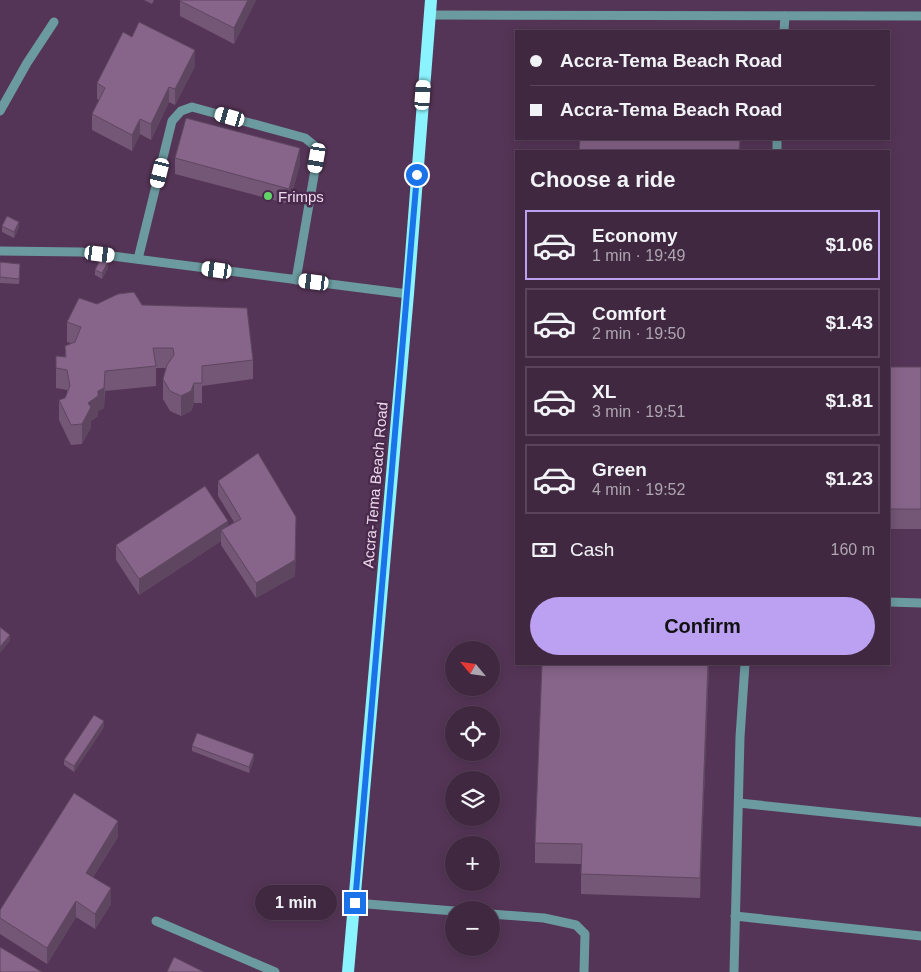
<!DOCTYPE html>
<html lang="en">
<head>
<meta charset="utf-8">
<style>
	body { margin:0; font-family:Helvetica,sans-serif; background:#4b344c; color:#f1f3f6; height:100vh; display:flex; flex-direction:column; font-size:19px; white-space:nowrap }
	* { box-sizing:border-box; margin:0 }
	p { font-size:16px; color:#aea6b1 }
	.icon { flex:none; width:28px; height:28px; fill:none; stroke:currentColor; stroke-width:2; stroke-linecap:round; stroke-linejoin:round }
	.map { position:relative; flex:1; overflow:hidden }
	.sheet { position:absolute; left:515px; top:150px; width:375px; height:515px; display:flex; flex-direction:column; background:#402841; border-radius:0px; box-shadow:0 2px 12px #0003,0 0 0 1px #59445a }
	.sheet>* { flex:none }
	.top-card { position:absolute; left:515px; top:30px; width:375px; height:110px; border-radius:0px; box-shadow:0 2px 12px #0003,0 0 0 1px #59445a; display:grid; align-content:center; height:110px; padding:0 15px; background:#402841 }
	.needle { width:32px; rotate:299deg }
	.fabs { position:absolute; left:445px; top:641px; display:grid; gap:10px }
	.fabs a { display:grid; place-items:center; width:55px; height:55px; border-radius:50%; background:#402841; box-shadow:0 2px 12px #0003,0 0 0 1px #59445a; font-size:25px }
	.end { position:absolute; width:22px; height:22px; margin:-11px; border:6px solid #1a73e8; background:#fff; box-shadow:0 0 0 2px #fff }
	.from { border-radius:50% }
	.bubble { position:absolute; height:35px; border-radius:18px; background:#402841; box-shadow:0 2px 12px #0003,0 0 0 1px #59445a; font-size:16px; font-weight:700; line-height:35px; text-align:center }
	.car { position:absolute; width:15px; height:30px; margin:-15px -8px; border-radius:6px; box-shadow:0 0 4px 1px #0007; background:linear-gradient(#fff 24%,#345 0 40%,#fff 0 76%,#345 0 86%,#fff 0) }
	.top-card b { display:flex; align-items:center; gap:18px; height:48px; font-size:19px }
	.top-card b+b { border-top:1px solid #59445a }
	.top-card i { width:12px; height:12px; background:#f1f3f6 }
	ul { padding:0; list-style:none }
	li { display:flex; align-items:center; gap:15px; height:70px; margin:0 10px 8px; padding:0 5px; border:2px solid #59445a; border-radius:0px }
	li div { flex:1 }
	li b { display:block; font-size:19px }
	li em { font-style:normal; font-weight:700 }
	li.on { border-color:#bca0f2 }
	li>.icon { width:45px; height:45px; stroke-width:1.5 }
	h2 { padding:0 15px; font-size:22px; line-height:60px }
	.pay { display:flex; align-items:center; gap:12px; height:55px; padding:0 15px; font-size:19px }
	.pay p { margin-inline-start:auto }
	.action { display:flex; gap:10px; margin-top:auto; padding:10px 15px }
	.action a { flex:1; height:58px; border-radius:30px; background:#bca0f2; color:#111; font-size:20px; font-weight:700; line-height:58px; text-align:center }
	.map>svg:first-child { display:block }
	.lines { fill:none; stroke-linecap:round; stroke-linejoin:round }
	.minor { stroke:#6b9ba0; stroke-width:9 }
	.major { stroke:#8bf3fe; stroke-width:12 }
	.wall { fill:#745676 }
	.shaded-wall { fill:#5e4660 }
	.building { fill:#876489; stroke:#5e4660 }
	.route { stroke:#1a73e8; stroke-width:6 }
	.poi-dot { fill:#63d468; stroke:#4a2a4c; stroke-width:2 }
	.labels { text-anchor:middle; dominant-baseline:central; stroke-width:5; stroke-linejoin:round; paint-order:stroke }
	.poi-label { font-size:15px; fill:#edd9ed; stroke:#4a2a4c; text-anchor:start }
	.street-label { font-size:15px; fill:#edd9ed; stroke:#4a2a4c }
</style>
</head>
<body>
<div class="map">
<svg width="921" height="972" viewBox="0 0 921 972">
	<rect width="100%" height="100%" fill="#553557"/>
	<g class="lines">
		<g class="minor">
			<path d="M430,15L921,16"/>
			<path d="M784,31L785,16"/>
			<path d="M0,111L27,63L54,22"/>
			<path d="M777,151V139"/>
			<path d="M0,251L81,252L408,294"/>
			<path d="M138,259L172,121L181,111L192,107L305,138L315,146L317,158L296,280"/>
			<path d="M889,602L921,603"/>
			<path d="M739,803L921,822"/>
			<path d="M355,903L454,911"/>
			<path d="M491,914L544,918L576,925L585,934L584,972"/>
			<path d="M735,916L921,936"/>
			<path d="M156,921L275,972"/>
			<path d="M734,972L740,737L745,664"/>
		</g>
		<path class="major" d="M348,972L408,294L431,0"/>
	</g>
	<g class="wall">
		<path d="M144,0H154L152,4Z"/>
		<path d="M256,0L234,44L180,16V1Z"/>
		<path d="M195,66L175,105L169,102L151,140L140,134L132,151L92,130V114L99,100L97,99V83Z"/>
		<path d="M175,158L300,164L289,204L175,174Z"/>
		<path d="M2,226L19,227L14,238L2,232Z"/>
		<path d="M0,262L20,270L19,284L0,283Z"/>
		<path d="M108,268L102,279L95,275V270Z"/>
		<path d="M97,304L142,305L253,360V379L202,386V403H194L191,411L181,416L170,411L163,399V379L166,368H156V386L105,391L104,408L98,411V416L91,421V427L82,444L71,445L59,420V400L65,398L67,393V390L56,388V356L65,357V346L71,343L67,342V322Z"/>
		<rect x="889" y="367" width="32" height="162"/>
		<path d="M218,481L296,533L295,576L256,598L221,545V541L139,595L116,560V545L228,526L234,522L218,496Z"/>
		<path d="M542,664H709L700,898L581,894V864L535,863V843Z"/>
		<path d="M104,727L74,772L64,765V760Z"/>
		<path d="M192,746L254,759L249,773L192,751Z"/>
		<path d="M118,837L93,877L111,904L95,929L76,917L47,964L0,934V910Z"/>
	</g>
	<g class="shaded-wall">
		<path d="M248,0H256L234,44V28Z"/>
		<path d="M195,50V66L175,105V89Z"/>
		<path d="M169,87V102L151,140V124Z"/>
		<path d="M140,119V134L132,151V135Z"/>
		<path d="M740,139H741L740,151H739Z"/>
		<path d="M300,148V164L289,204V189Z"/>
		<path d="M19,222V227L14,238V232Z"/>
		<path d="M108,262V268L102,279V273Z"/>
		<path d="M105,371L104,408L98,411V416L91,421V427L82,444V424L88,403L98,391Z"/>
		<path d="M194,383V403L191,411L181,416V396Z"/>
		<path d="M296,517L295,576L256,598V583Z"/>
		<path d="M228,521V537L221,530V541L139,595V579Z"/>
		<path d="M10,635V641L0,653V647Z"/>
		<path d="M708,664H709L700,898V878Z"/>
		<path d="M104,721V727L74,772V766Z"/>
		<path d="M254,754V759L249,773V767Z"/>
		<path d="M118,821V837L86,888V873Z"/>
		<path d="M111,888V904L95,929V914Z"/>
		<path d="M76,901V917L47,964V948Z"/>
	</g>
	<g class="building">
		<path d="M180,0H248L234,28L180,1Z"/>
		<path d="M139,22L195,50L175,89L169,87L151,124L140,119L132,135L92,114L105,88L97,83L123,32L132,37Z"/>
		<path d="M186,118L300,148L289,189L175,158Z"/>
		<path d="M580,139H740L739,151H579Z"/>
		<path d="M7,216L19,222L14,232L2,226Z"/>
		<path d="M101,258L108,262L102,273L95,270Z"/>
		<path d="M0,262L20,264L19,279L0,277Z"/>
		<path d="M134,292L142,305L247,308L253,360L202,366V383H194L191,391L181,396L170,391L163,379L167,365L174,355L173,348H153L156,366L105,371L104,388L98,391V396L88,403L91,407L82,424L71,425L59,400L65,398L70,386L67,370L56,368V356L66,357L65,346L75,342L81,327L67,322L79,298L97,304L118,294Z"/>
		<rect x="889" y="367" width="32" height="142"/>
		<path d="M258,453L296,517L295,560L256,583L221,530L241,519L218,481Z"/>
		<path d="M205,486L228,521L139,579L116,545Z"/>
		<path d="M0,627L10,635L0,647Z"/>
		<path d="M542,664H708L700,878L581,874L582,844L535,843Z"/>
		<path d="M94,715L104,721L74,766L64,760Z"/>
		<path d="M197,733L254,754L249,767L192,746Z"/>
		<path d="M74,793L118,821L86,873L111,888L95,914L76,901L47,948L0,918V910Z"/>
		<path d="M0,947L42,972H0Z"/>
		<path d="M174,957L204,972H167Z"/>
	</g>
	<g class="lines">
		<path class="route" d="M355,903L417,175"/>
	</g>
	<circle class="poi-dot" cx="268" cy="196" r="5"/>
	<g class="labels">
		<g class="poi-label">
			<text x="278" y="196">Frimps</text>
		</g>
		<g class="street-label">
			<text transform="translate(375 485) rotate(-85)">Accra-Tema Beach Road</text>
		</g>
	</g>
</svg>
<div class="fabs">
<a><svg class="needle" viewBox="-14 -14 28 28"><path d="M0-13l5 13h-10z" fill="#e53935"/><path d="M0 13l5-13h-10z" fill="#aea6b1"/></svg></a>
<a><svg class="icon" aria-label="locate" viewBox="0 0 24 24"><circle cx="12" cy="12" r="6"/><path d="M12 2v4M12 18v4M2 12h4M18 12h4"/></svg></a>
<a><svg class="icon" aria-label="layers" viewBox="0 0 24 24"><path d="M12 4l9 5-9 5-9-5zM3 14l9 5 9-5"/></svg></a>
<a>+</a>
<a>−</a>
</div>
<i class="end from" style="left:417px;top:175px"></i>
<i class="end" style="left:355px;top:903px"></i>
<div class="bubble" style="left:255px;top:885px;width:82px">1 min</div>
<i class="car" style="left:423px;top:95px;rotate:4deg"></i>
<i class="car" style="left:230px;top:117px;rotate:286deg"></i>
<i class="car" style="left:317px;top:158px;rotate:190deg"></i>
<i class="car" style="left:160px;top:173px;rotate:194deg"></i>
<i class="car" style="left:100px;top:254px;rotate:97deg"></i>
<i class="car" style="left:217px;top:270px;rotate:278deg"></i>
<i class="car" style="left:314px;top:282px;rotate:277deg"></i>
<div class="top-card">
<b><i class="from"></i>Accra-Tema Beach Road</b>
<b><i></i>Accra-Tema Beach Road</b>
</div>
<section class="sheet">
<h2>Choose a ride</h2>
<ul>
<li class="on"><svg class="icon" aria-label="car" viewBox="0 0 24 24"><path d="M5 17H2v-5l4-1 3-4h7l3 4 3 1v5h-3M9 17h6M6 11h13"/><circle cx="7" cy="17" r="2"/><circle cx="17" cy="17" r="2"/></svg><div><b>Economy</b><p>1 min · 19:49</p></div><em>$1.06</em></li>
<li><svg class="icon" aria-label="car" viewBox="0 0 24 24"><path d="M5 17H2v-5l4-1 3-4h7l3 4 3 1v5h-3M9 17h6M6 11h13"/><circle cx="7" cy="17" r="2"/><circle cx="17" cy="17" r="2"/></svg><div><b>Comfort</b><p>2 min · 19:50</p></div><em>$1.43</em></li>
<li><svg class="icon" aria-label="car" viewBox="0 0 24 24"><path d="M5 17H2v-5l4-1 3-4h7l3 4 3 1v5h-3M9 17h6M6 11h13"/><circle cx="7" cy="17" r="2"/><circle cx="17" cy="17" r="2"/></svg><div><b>XL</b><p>3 min · 19:51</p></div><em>$1.81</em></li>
<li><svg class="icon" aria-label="car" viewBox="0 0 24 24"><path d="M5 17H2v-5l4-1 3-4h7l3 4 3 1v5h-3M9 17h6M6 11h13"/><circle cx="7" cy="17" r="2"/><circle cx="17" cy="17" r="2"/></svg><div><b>Green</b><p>4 min · 19:52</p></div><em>$1.23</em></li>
</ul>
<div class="pay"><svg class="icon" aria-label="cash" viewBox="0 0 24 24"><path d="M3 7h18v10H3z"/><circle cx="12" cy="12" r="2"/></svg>Cash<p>160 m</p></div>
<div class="action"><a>Confirm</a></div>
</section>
</div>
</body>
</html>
